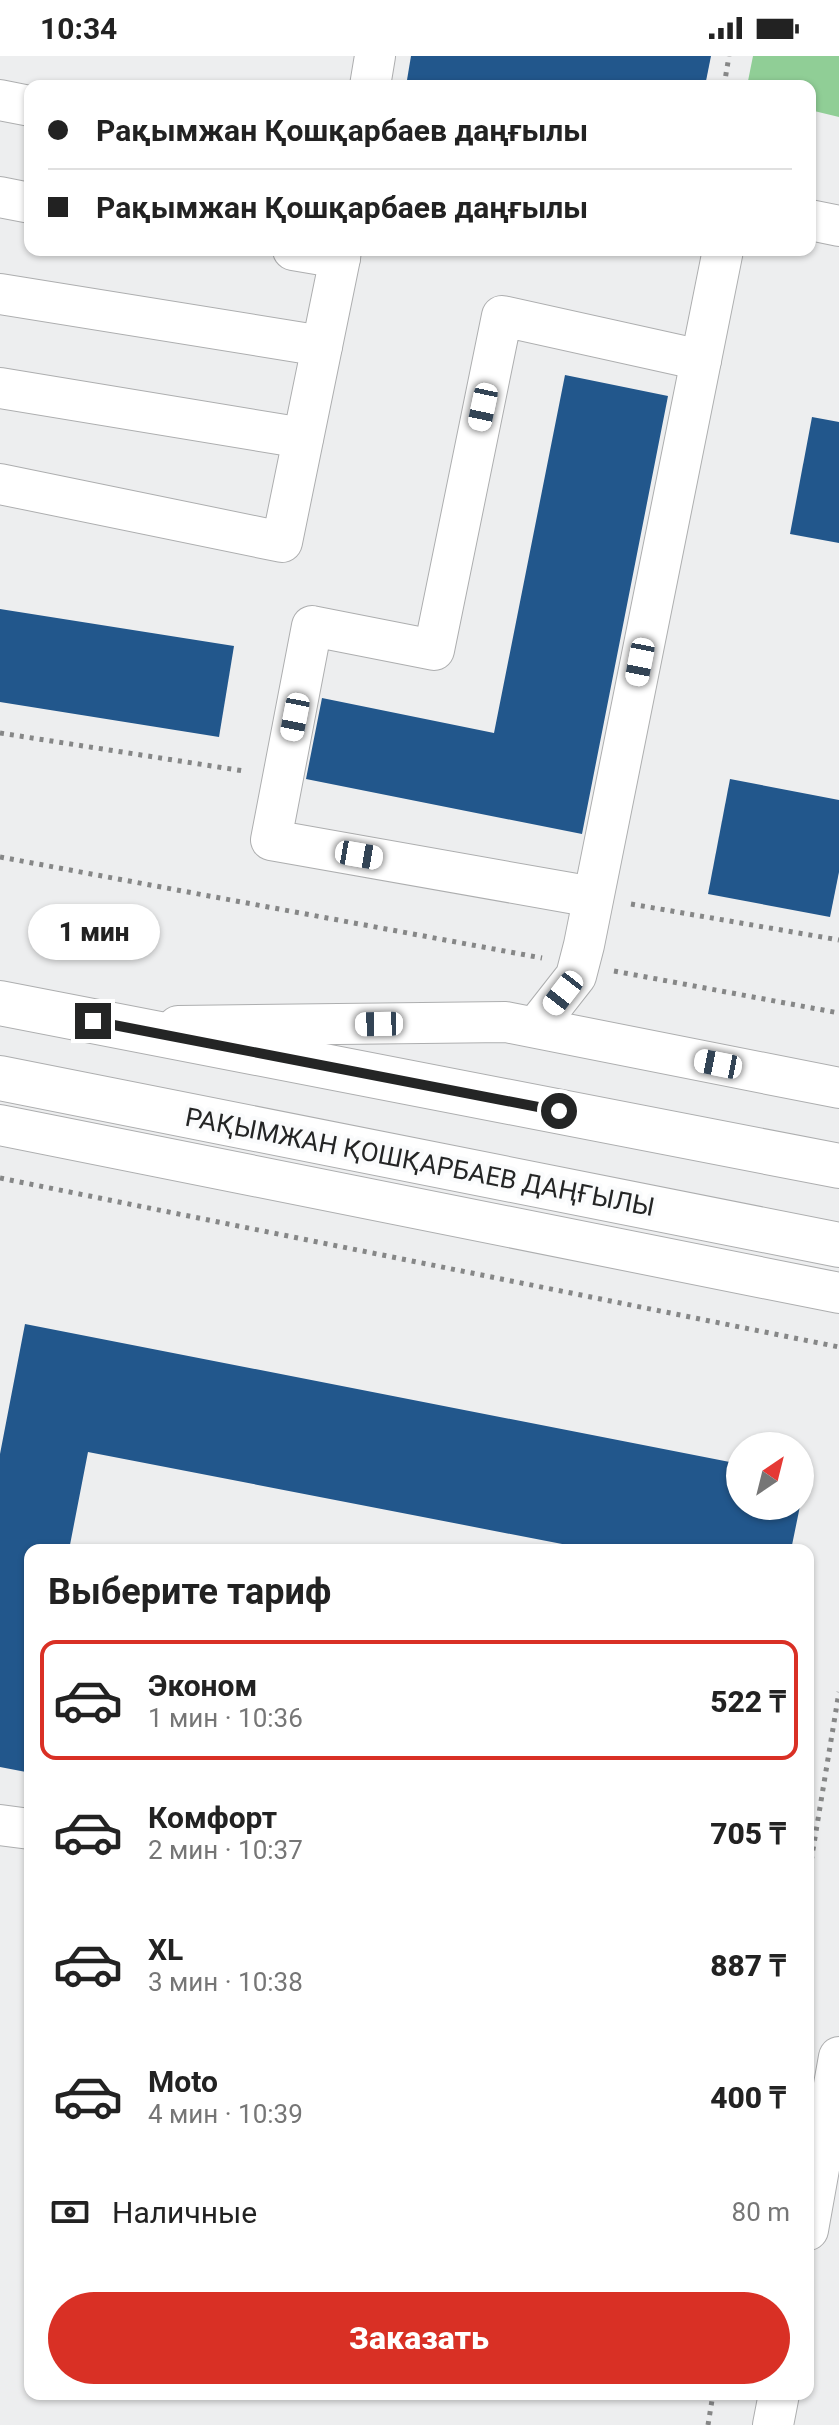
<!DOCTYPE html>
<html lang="ru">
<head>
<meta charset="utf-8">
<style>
	body { margin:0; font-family:Roboto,sans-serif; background:#f6f6f6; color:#222; height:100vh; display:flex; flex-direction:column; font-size:30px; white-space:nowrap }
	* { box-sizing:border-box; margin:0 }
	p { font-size:26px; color:#767676 }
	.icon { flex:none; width:44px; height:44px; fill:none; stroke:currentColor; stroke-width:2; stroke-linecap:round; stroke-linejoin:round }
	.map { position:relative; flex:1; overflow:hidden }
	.panel { position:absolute; left:24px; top:1488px; width:790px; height:856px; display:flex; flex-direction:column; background:#fff; border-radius:16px; box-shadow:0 2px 6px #0004 }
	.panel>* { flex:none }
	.guide { position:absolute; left:24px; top:24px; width:792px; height:176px; border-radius:16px; box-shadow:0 2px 6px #0004; display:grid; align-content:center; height:176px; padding:0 24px; background:#fff }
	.needle { width:52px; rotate:35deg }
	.buttons { position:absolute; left:726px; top:1376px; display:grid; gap:16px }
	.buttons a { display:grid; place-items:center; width:88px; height:88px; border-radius:50%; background:#fff; box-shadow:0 2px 6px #0004; font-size:40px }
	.end { position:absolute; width:36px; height:36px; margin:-18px; border:10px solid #242525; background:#fff; box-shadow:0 0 0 4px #fff }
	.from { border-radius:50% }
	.bubble { position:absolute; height:56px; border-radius:28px; background:#fff; box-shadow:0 2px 6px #0004; font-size:26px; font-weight:800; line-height:56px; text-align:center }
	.car { position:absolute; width:24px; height:48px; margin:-24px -12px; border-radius:10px; box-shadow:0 0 6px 2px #0007; background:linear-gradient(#fff 24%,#345 0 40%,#fff 0 76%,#345 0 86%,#fff 0) }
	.guide b { display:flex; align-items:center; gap:28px; height:76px; font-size:30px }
	.guide b+b { border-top:2px solid #e0e0e0 }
	.guide i { width:20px; height:20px; background:#222 }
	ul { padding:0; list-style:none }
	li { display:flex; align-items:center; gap:24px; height:120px; margin:0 16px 12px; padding:0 8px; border:4px solid transparent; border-radius:16px }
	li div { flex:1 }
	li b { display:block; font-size:30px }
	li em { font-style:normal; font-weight:800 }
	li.active { border-color:#d93025 }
	li>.icon { width:72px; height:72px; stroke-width:1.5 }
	h2 { padding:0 24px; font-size:36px; line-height:96px }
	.pay { display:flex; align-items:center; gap:20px; height:88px; padding:0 24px; font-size:30px }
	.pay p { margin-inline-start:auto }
	.primary-button { display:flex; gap:16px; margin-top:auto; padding:16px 24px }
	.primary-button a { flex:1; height:92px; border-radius:48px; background:#d93025; color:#fff; font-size:32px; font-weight:800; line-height:92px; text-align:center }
	.status { display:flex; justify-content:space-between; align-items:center; height:56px; padding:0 40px; background:#fff; direction:ltr }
	.status svg { height:22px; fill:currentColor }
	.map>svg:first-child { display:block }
	.green { fill:#90ce96 }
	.building { fill:#22578c }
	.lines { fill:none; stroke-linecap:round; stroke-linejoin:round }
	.minor-casing { stroke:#adaeaf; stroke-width:42 }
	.major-casing { stroke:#adaeaf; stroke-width:46 }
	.path { stroke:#868787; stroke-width:5; stroke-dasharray:4 6; stroke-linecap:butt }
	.minor { stroke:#fff; stroke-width:40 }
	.major { stroke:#fff; stroke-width:44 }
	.route { stroke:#242525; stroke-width:10 }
	.labels { text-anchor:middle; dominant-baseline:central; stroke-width:8; stroke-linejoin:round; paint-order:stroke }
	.street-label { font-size:26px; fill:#242525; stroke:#fafbfc }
</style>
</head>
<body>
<div class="status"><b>10:34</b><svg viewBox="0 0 49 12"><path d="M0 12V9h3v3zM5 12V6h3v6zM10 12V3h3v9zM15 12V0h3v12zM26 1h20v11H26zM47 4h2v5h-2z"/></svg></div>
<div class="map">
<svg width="839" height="2369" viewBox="0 0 839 2369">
	<rect width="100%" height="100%" fill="#edeeef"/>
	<path class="green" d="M753,0H839V61L810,54V30H747Z"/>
	<g class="building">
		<path d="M411,0H711L705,30H406Z"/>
		<path d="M565,319L668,340L582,778L306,723L322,642L494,677Z"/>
		<path d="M812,361L839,366V487L790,478Z"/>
		<path d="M0,553L234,590L219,681L0,646Z"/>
		<path d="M730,723L839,744V816L830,861L708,838Z"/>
		<path d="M25,1268L740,1408V1450H800L791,1494H593L88,1396L69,1494H30V1695L26,1716L0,1711V1398Z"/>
	</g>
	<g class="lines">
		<defs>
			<g id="minor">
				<path d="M370,30L375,0"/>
				<path d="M0,44L30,50"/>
				<path d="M0,141L30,147"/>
				<path d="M810,164L839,170"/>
				<path d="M293,194L340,202L341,194"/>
				<path d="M0,238L322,290"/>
				<path d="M0,332L303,382"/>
				<path d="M0,428L282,486L340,202"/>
				<path d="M593,841L271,784L312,570L434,594L502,260L701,304"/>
				<path d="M178,970L506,966L839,1032"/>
				<path d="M536,971L576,920L584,889L723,194"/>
				<path d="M0,1069L839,1237"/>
				<path d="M0,1769L30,1773"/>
				<path d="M808,2174L839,2001"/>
				<path d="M773,2369L779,2338"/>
			</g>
			<g id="major">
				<path d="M0,947L839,1110"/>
				<path d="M0,1022L839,1189"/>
			</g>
		</defs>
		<use href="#minor" class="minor-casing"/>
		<use href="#major" class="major-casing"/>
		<g class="path">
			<path d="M724,30L729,0"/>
			<path d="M0,677L244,715"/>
			<path d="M0,801L542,902"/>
			<path d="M631,848L839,884"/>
			<path d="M614,915L839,957"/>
			<path d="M0,1122L839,1291"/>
			<path d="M808,1824L839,1636"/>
			<path d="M708,2369L713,2338"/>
		</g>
		<use href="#minor" class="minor"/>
		<use href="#major" class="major"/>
	</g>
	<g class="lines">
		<path class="route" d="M93,965L559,1055"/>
	</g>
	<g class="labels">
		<g class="street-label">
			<text transform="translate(420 1106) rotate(11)">РАҚЫМЖАН ҚОШҚАРБАЕВ ДАҢҒЫЛЫ</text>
		</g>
	</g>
</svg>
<div class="buttons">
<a><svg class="needle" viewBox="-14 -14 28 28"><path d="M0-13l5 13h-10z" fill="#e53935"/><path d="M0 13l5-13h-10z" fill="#767676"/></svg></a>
</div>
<i class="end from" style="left:559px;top:1055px"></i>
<i class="end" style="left:93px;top:965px"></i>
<div class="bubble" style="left:28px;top:848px;width:132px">1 мин</div>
<i class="car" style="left:483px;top:351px;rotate:192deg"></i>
<i class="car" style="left:640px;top:606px;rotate:191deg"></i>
<i class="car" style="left:295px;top:661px;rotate:191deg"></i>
<i class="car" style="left:359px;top:799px;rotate:100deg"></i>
<i class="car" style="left:563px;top:937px;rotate:218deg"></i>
<i class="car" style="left:379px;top:968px;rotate:269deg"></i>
<i class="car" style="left:718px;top:1008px;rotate:281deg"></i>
<div class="guide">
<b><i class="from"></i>Рақымжан Қошқарбаев даңғылы</b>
<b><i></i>Рақымжан Қошқарбаев даңғылы</b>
</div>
<section class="panel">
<h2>Выберите тариф</h2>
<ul>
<li class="active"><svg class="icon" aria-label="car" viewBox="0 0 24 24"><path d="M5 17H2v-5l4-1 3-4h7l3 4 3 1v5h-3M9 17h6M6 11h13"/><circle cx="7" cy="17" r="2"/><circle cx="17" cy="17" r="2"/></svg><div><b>Эконом</b><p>1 мин · 10:36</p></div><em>522 ₸</em></li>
<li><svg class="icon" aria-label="car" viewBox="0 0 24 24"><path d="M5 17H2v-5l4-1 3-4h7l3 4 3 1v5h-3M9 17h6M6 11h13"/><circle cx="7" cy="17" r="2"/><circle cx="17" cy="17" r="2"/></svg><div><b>Комфорт</b><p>2 мин · 10:37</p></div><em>705 ₸</em></li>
<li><svg class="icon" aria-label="car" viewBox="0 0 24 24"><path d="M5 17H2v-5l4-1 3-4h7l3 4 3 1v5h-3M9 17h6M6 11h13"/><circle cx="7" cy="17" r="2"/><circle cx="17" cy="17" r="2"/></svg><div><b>XL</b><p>3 мин · 10:38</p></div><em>887 ₸</em></li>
<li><svg class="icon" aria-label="car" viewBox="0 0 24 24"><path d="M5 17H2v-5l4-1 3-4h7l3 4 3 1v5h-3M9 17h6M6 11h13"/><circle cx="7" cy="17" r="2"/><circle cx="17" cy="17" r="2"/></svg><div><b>Moto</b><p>4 мин · 10:39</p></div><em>400 ₸</em></li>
</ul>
<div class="pay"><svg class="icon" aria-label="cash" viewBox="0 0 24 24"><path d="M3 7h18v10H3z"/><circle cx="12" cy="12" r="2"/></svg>Наличные<p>80 m</p></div>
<div class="primary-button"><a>Заказать</a></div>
</section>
</div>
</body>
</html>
